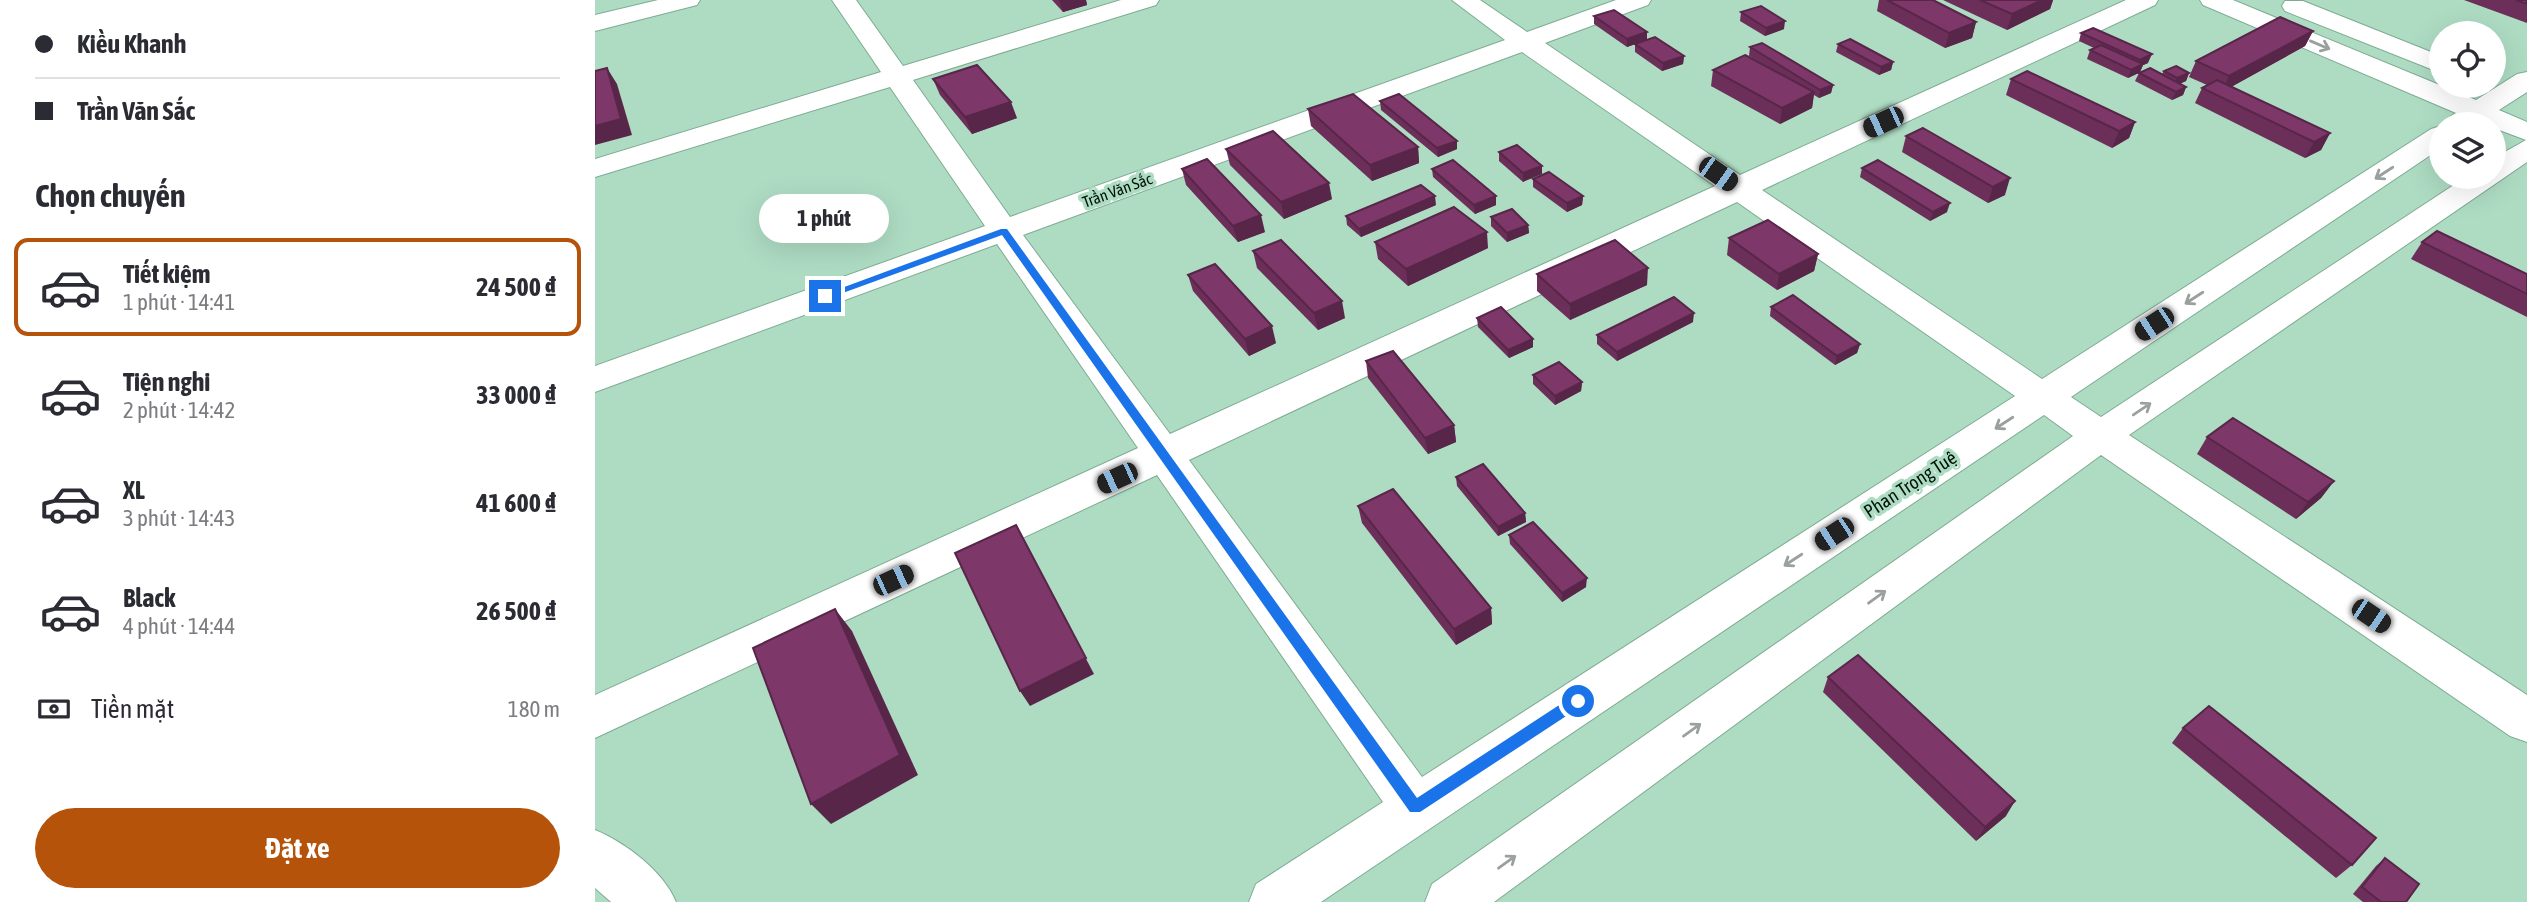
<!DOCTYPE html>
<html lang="vi">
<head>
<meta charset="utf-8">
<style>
	body { margin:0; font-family:"Asap Condensed",sans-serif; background:#f2f2f3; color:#2b2b33; height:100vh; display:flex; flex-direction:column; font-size:26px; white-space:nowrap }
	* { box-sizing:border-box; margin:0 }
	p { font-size:23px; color:#7c7c81 }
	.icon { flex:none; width:38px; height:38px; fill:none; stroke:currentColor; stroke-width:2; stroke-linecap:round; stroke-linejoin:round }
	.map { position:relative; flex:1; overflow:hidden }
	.sheet { display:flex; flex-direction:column; background:#fff; width:595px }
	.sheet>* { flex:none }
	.banner { display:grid; align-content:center; height:154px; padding:0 35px; background:#fff }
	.buttons { position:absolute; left:1834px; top:21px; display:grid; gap:14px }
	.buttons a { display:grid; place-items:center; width:77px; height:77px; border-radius:50%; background:#fff; box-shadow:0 7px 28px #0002; font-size:35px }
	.end { position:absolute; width:32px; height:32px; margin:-16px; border:9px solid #1a73e8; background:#fff; box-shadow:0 0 0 4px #fff }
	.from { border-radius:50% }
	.bubble { position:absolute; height:49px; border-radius:24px; background:#fff; box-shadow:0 7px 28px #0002; font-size:23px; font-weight:700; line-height:49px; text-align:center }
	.car { position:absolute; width:21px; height:42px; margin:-21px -10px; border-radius:9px; box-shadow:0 0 5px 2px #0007; background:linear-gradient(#222 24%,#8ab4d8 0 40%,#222 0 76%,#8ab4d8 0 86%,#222 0) }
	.banner b { display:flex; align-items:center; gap:24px; height:66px; font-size:26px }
	.banner b+b { border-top:2px solid #e1e1e2 }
	.banner i { width:18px; height:18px; background:#2b2b33 }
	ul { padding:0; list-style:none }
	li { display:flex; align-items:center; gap:21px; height:98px; margin:0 14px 10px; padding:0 21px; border:4px solid transparent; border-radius:14px }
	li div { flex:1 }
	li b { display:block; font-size:26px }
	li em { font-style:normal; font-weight:700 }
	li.selected { border-color:#b45309 }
	li>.icon { width:63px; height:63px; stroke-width:1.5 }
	h2 { padding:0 35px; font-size:32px; line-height:84px }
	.pay { display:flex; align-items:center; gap:18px; height:77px; padding:0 35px; font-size:26px }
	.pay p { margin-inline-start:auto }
	.action { display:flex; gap:14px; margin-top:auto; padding:14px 35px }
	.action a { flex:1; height:80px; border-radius:42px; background:#b45309; color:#fff; font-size:28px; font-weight:700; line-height:80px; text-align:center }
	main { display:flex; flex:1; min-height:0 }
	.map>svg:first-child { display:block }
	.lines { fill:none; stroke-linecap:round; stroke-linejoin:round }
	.minor-casing { stroke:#7eab92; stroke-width:2 }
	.minor { fill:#fff; fill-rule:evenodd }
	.wall { fill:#6c2f59 }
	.shaded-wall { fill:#582649 }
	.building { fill:#7d3768; stroke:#582649; stroke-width:2 }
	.oneway { stroke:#9aa09d }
	.route { fill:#1a73e8 }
	.labels { text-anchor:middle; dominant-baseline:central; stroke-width:7; stroke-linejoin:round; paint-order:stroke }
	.far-street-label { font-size:16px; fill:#021209; stroke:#aedcc3 }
	.street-label { font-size:19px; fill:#021209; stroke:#aedcc3 }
</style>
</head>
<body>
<main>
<section class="sheet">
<div class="banner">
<b><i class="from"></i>Kiều Khanh</b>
<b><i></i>Trần Văn Sắc</b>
</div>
<h2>Chọn chuyến</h2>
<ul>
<li class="selected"><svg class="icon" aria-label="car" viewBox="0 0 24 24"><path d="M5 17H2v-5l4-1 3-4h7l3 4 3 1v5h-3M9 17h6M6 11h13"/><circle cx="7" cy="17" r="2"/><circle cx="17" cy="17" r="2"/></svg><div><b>Tiết kiệm</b><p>1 phút · 14:41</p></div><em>24 500 ₫</em></li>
<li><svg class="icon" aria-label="car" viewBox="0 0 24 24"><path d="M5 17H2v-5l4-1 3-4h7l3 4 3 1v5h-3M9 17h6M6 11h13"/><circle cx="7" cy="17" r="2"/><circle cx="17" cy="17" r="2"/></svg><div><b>Tiện nghi</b><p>2 phút · 14:42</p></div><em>33 000 ₫</em></li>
<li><svg class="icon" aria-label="car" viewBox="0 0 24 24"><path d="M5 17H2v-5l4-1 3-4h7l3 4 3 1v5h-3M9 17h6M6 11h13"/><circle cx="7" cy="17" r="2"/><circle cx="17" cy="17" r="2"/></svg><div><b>XL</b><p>3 phút · 14:43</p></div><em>41 600 ₫</em></li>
<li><svg class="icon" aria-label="car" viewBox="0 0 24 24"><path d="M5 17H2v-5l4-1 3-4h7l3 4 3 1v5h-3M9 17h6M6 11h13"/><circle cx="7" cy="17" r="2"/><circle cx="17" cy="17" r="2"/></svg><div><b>Black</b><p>4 phút · 14:44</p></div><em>26 500 ₫</em></li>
</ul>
<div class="pay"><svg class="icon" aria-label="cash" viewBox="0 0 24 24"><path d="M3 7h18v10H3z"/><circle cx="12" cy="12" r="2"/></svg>Tiền mặt<p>180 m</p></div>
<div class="action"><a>Đặt xe</a></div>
</section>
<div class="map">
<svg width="1932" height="902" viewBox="0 0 1932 902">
	<rect width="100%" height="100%" fill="#aedcc3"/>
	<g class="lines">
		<defs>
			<g id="minor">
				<path d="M63,0H105L102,5L0,31V15Z"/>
				<path d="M237,0H261L308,66L526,0H564L561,5L318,80L415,217L910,40L857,0H885L932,32L1021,0H1056L1053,5L950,43L1145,175L1531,0H1563L1560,5L1167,190L1447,379L1836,129L1846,126V148L1476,397L1506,417L1871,177H1899V158L1931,140L1899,128V124H1853L1856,116L1861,113L1608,5L1605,0H1638L1881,100L1922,74L1932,72V92L1904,110L1932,122V162L1534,435L1932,695V742L1915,736L1506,455L899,902H830L837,884L1478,436L1449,415L726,902H654L661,884L788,802L562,475L0,738V695L543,448L402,244L0,392V366L390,226L295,87L0,177V159L286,72ZM927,52L1120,186L575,434L428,235ZM1142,202L1420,396L827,777L594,460Z"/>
				<path d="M1690,1H1708L1846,56V73L1690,11L1687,6Z"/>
				<path d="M0,830C31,843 68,871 81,902H16L0,888Z"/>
			</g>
		</defs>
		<use href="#minor" class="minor-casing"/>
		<use href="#minor" class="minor"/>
	</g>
	<g class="wall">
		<path d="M457,0H491L492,5L468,12Z"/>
		<path d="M1284,0H1338L1381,22L1377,38L1350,48L1282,11Z"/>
		<path d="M1348,0H1458L1455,9L1412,30Z"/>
		<path d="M1869,0H1932V23Z"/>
		<path d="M1146,12L1189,29L1170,36L1145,21Z"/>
		<path d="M999,16L1052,32V40L1089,56L1088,64L1067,71L1040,52V44L1032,47L999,24Z"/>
		<path d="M1718,31L1710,46L1636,87L1735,133L1726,150L1710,158L1600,103L1607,88L1612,85L1594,77L1601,61Z"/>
		<path d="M1486,33L1553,63L1548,65L1545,72L1567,74L1569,71L1594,73L1591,81L1585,84L1591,87L1588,95L1577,100L1540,81L1544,73L1533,78L1492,59L1495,50L1499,48L1484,41Z"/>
		<path d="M1243,44L1298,62L1296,70L1284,75L1241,52Z"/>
		<path d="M1155,47L1238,85L1236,93L1224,98L1219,95L1217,108L1185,124L1116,86L1118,70L1176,69L1154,56Z"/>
		<path d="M338,79L422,118L377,134L345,95Z"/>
		<path d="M1416,79L1540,122L1534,138L1517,148L1411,95Z"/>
		<path d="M785,101L862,149L843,157L786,110Z"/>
		<path d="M713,109L823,147L824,163L777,181L716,126Z"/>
		<path d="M1328,128L1410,195L1393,203L1307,152L1311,136Z"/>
		<path d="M631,149L737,199L689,219L635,165Z"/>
		<path d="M904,152L947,166L928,182L904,161Z"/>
		<path d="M1267,168L1352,212L1335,221L1265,177Z"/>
		<path d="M587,169L670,232L643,242L591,185Z"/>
		<path d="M837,169L901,196V205L880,214L838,177Z"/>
		<path d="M938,179L988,196L987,205L972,212L938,187Z"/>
		<path d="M841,205L766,237L752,225L751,216Z"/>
		<path d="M896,217L933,225L934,233L912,242L896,226Z"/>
		<path d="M1134,238L1223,254L1219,271L1182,290L1132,255Z"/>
		<path d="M780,242L893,248L813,286L783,259Z"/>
		<path d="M1827,242L1932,274V317L1816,259Z"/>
		<path d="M658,251L750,318L723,330L662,268Z"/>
		<path d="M942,274L1052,285L975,320L942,291Z"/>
		<path d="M593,275L681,343L654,356L598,291Z"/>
		<path d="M1176,307L1265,344L1262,353L1240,365L1175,316Z"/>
		<path d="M882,318L938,339V347L914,358L883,327Z"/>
		<path d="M1098,322L1022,361L1002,344V335Z"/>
		<path d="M771,361L859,425L861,442L833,454L773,378Z"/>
		<path d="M938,375L987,382L986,391L960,405L938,384Z"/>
		<path d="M1612,437L1739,481L1726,498L1701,519L1602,454Z"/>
		<path d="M861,477L930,513L931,522L903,536L862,486Z"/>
		<path d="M763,506L896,608L897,624L861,645L767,523Z"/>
		<path d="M914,535L991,587L967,602L915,544Z"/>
		<path d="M1233,677L1411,816L1381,841L1228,692Z"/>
		<path d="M1588,728L1757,865L1741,878L1577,743Z"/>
		<path d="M1790,858L1811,902H1768L1758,894L1781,866Z"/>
	</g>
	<g class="shaded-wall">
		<path d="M464,0H491L492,5L468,12Z"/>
		<path d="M1447,0H1458L1455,9L1412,30L1417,14Z"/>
		<path d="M1190,21L1189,29L1170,36L1171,28Z"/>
		<path d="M1381,22L1377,38L1350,48L1354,33Z"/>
		<path d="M1718,31L1710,46L1627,92L1634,76Z"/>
		<path d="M1052,32V40L1032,47V39Z"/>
		<path d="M1557,54L1553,63L1548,65L1545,72L1533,78L1536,70L1542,67L1545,60Z"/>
		<path d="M1089,56L1088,64L1067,71L1068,63Z"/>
		<path d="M1298,62L1296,70L1284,75L1286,67Z"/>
		<path d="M12,68L22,84L37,135L0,145V126Z"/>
		<path d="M1594,73L1591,81L1578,86L1582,78Z"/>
		<path d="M1238,85L1236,93L1224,98L1225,90Z"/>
		<path d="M1591,87L1588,95L1577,100L1581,92Z"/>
		<path d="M1219,92L1217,108L1185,124L1187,108Z"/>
		<path d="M416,102L422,118L377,134L370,117Z"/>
		<path d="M1540,122L1534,138L1517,148L1524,131Z"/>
		<path d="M1735,133L1726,150L1710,158L1719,142Z"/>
		<path d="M862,141V149L843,157L842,148Z"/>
		<path d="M823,147L824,163L777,181L775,165Z"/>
		<path d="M947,166V174L928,182V173Z"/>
		<path d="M1415,178L1410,195L1393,203L1398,187Z"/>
		<path d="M734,183L737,199L689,219L686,202Z"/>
		<path d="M840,196L841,205L766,237L764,229Z"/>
		<path d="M901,196V205L880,214L879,205Z"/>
		<path d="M988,196L987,205L972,212V203Z"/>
		<path d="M1355,203L1352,212L1335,221L1338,212Z"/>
		<path d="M666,215L670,232L643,242L638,226Z"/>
		<path d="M933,225L934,233L912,242V233Z"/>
		<path d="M892,232L893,248L813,286L811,269Z"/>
		<path d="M1223,254L1219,271L1182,290L1184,274Z"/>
		<path d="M1053,268L1052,285L975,320V304Z"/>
		<path d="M747,301L750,318L723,330L719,313Z"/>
		<path d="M1099,313L1098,322L1022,361V352Z"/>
		<path d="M677,326L681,343L654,356L650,339Z"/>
		<path d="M938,339V347L914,358L913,350Z"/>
		<path d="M1265,344L1262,353L1240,365L1242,356Z"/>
		<path d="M987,382L986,391L960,405V396Z"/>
		<path d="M859,425L861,442L833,454L830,438Z"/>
		<path d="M1739,481L1726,498L1701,519L1713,502Z"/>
		<path d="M930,513L931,522L903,536V527Z"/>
		<path d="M421,525L499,674L435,706L425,691Z"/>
		<path d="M992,578L991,587L967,602V593Z"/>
		<path d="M896,608L897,624L861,645L859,629Z"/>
		<path d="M240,609L257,631L323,775L236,824L216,804Z"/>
		<path d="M1420,801L1411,816L1381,841L1390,827Z"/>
	</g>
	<g class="building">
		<path d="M1292,0H1338L1381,22L1354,33Z"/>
		<path d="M1385,0H1447L1417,14Z"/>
		<path d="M1921,0H1932V4Z"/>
		<path d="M1166,6L1190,21L1171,28L1146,12Z"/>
		<path d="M1019,10L1052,32L1032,39L999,16Z"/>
		<path d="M1685,17L1718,31L1634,76L1601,61Z"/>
		<path d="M1498,28L1557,54L1545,60L1486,33Z"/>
		<path d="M1060,37L1089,56L1068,63L1040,44Z"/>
		<path d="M1255,39L1298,62L1286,67L1243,44Z"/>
		<path d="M1167,43L1238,85L1225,90L1155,47Z"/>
		<path d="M1506,45L1548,64L1536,70L1495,50Z"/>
		<path d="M1150,55L1219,92L1187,108L1118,70Z"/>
		<path d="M382,65L416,102L370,117L338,79Z"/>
		<path d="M1581,66L1594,73L1582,78L1569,71Z"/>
		<path d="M12,68L26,119L0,126V71Z"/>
		<path d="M1555,68L1591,87L1581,92L1544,73Z"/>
		<path d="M1432,71L1540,122L1524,131L1416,79Z"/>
		<path d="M1622,80L1735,133L1719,142L1607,88Z"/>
		<path d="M758,94L823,147L775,165L713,109Z"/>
		<path d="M804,94L862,141L842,148L785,101Z"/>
		<path d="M1328,128L1415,178L1398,187L1311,136Z"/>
		<path d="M678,131L734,183L686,202L631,149Z"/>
		<path d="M922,145L947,166L928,173L904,152Z"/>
		<path d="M612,159L666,215L638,226L587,169Z"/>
		<path d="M858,160L901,196L879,205L837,169Z"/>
		<path d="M1283,160L1355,203L1338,212L1267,168Z"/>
		<path d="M954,172L988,196L972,203L938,179Z"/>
		<path d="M826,185L840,196L764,229L751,216Z"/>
		<path d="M859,207L892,232L811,269L780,242Z"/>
		<path d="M917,209L933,225L912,233L896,217Z"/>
		<path d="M1173,220L1223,254L1184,274L1134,238Z"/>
		<path d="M1842,231L1932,274V294L1827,242Z"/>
		<path d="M686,240L747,301L719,313L658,251Z"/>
		<path d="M1020,240L1053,268L975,304L942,274Z"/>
		<path d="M620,264L677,326L650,339L593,275Z"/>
		<path d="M1198,295L1265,344L1242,356L1176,307Z"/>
		<path d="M1079,297L1099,313L1022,352L1002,335Z"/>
		<path d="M906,307L938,339L913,350L882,318Z"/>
		<path d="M798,351L859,425L830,438L771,361Z"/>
		<path d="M964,362L987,382L960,396L938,375Z"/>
		<path d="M1638,418L1739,481L1713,502L1612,437Z"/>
		<path d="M888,464L930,513L903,527L861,477Z"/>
		<path d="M798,489L896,608L859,629L763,506Z"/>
		<path d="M938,522L992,578L967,593L914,535Z"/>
		<path d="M421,525L491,658L425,691L360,553Z"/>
		<path d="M240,609L305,755L216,804L158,648Z"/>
		<path d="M1263,655L1420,801L1390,827L1233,677Z"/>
		<path d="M1614,706L1781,838L1757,865L1588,728Z"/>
		<path d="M1790,858L1824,884L1811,902H1786L1767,887Z"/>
	</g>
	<defs><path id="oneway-shaft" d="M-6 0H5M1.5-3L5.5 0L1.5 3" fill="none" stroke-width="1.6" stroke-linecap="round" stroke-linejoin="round" transform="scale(1.75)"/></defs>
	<g class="oneway">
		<use href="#oneway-shaft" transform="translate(1725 45) rotate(23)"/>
		<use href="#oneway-shaft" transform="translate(1789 173) rotate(147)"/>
		<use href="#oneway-shaft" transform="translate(1599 298) rotate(147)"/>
		<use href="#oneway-shaft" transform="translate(1547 409) rotate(-34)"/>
		<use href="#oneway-shaft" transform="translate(1409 423) rotate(147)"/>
		<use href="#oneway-shaft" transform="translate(1198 560) rotate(147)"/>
		<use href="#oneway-shaft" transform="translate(1282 597) rotate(-36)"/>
		<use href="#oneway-shaft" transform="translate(1097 730) rotate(-36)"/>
		<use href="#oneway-shaft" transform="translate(912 862) rotate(-36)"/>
	</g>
	<path class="route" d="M406,229H412L822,798L978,696H988V705L825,812H815L407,235L234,298L225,296Z"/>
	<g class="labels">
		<g class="far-street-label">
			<text transform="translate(522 190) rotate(-20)">Trần Văn Sắc</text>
		</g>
		<g class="street-label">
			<text transform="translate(1315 484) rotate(-33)">Phan Trọng Tuệ</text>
		</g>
	</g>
</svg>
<div class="buttons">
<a><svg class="icon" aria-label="locate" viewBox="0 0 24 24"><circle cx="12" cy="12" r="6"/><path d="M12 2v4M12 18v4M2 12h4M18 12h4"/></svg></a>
<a><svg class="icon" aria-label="layers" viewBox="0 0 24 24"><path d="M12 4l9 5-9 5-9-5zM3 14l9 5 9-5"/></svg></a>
</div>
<i class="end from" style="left:983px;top:701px"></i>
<i class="end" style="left:230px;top:296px"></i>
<div class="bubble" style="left:164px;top:194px;width:130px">1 phút</div>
<i class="car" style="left:1288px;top:122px;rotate:245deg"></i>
<i class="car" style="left:1123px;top:174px;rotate:125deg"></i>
<i class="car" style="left:1559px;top:324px;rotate:237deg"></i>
<i class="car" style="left:522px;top:478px;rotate:245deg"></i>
<i class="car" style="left:1239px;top:534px;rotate:237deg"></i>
<i class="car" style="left:298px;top:580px;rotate:65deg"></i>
<i class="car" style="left:1776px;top:616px;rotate:124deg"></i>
</div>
</main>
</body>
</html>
